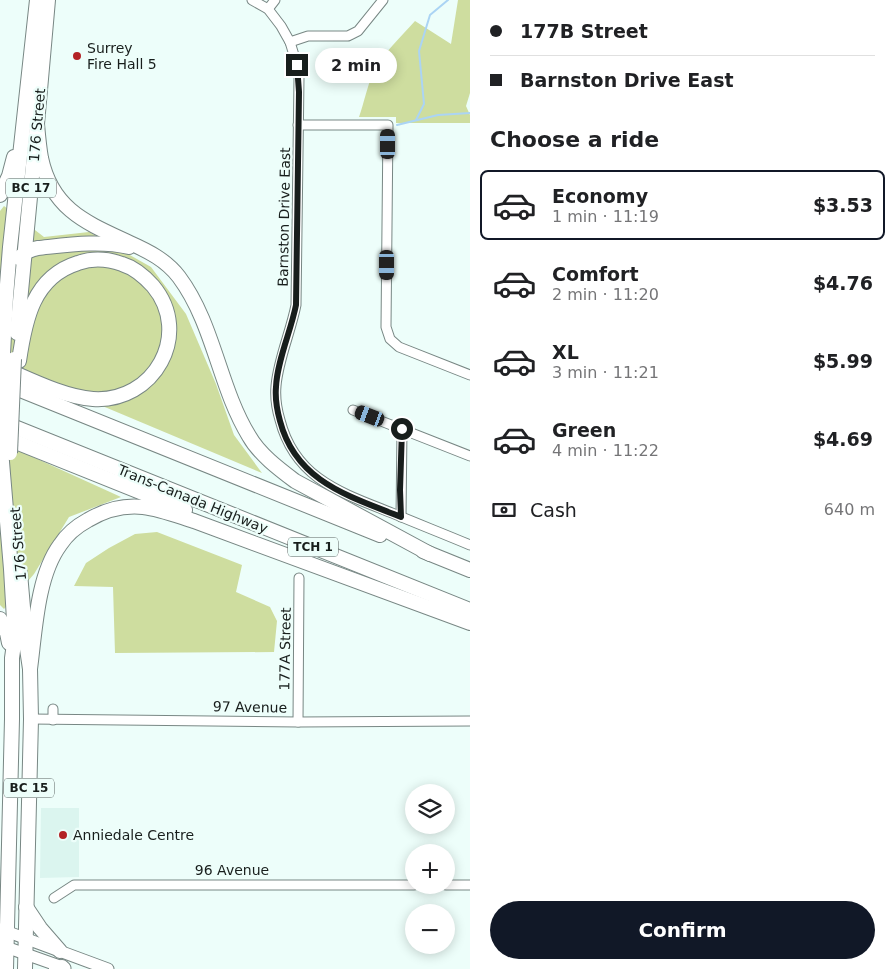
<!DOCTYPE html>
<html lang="en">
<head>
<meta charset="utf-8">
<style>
	body { margin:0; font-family:"DejaVu Sans",sans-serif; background:#f2f2f2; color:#202124; height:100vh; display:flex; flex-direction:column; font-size:19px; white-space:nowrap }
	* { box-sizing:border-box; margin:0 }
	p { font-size:16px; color:#757577 }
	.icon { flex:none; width:28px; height:28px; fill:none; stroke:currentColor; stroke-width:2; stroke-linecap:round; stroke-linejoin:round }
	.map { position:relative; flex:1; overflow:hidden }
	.side { display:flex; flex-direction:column; background:#fff; width:425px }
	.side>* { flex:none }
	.banner { display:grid; align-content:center; height:110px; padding:0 20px; background:#fff }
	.fabs { position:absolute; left:405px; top:784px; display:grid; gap:10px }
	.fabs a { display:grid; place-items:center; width:50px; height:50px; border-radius:50%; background:#fff; box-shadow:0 2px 12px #0003; font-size:25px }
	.end { position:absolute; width:22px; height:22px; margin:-11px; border:6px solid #181e1c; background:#fff; box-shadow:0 0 0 2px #fff }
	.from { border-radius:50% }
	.bubble { position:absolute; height:35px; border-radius:18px; background:#fff; box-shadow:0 2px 12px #0003; font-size:16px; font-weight:600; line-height:35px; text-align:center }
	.car { position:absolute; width:15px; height:30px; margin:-15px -8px; border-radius:6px; box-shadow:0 0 4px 1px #0007; background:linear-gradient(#222 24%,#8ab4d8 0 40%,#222 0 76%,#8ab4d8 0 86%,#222 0) }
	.banner b { display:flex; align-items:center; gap:18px; height:48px; font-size:19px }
	.banner b+b { border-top:1px solid #e0e0e0 }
	.banner i { width:12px; height:12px; background:#202124 }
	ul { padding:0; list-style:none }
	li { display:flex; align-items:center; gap:15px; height:70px; margin:0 10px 8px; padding:0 10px; border:2px solid transparent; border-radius:8px }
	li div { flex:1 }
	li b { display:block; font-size:19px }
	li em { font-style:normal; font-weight:600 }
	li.selected { border-color:#111827 }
	li>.icon { width:45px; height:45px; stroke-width:1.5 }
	h2 { padding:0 20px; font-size:22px; line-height:60px }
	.pay { display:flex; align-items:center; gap:12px; height:55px; padding:0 20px; font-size:19px }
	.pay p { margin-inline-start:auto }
	.cta { display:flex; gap:10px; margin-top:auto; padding:10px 20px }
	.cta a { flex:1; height:58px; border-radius:30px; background:#111827; color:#fff; font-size:20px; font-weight:600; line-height:58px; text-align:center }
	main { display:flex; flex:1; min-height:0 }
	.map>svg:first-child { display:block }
	.built { fill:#dbf5ef }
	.green { fill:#cedd9f }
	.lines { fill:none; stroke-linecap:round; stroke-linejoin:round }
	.stream { stroke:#abd4f4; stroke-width:2 }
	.minor-casing { stroke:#788784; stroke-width:11 }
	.major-casing { stroke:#788784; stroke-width:13 }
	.highway-casing { stroke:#788784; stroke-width:16 }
	.minor { stroke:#fff; stroke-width:9 }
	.major { stroke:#fff; stroke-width:11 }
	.highway { stroke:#fff; stroke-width:14 }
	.highway-bridge-casing { stroke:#788784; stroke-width:16; stroke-linecap:butt }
	.highway-bridge { stroke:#fff; stroke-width:14 }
	.route { stroke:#181e1c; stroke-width:6 }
	.poi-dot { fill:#b32225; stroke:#edfefa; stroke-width:2 }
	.labels { text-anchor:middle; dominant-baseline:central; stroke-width:4.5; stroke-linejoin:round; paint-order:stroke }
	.shield { fill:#edfefa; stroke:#58615f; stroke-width:1 }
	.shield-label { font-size:12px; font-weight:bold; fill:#181e1c }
	.poi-label { font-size:14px; fill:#181e1c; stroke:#edfefa; text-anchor:start }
	.street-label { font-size:14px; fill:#181e1c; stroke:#edfefa }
</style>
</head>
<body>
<main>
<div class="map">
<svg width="470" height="969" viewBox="0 0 470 969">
	<rect width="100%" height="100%" fill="#edfefa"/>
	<path class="built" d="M41,808H79V877L40,878Z"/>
	<g class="green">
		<path d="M458,0H470V93L466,106L470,115V123H396V117H359C364,103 367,87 373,73C383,53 400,38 415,21L451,44Z"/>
		<path d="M4,206L44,237L89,232L151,267L186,314L216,384L234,435L262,473L0,363V211Z"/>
		<path d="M0,442L121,497L69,517L34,574L4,609L0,605Z"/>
		<path d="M157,532L242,565L236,592L270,607L277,621L274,652L115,653L113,587L74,586L86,563L109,548L135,534Z"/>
	</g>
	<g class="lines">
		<g class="stream">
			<path d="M416,120L424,104L419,51L430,15L448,0"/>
			<path d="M397,125L438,115L470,113"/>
		</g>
		<defs>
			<g id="minor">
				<path d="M252,0L268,9L281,26L290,42L297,65L299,78L296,305C291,331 278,360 276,386C275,397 277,410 280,420C295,479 342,493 392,513C418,524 444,534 470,545"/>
				<path d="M268,9L275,0"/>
				<path d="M290,42L308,36H348L358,31L383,0"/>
				<path d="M298,125H388L386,327L390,339L399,347L470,375"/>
				<path d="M353,410L470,456"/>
				<path d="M401,517L402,429"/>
				<path d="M53,709V720"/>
				<path d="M31,719L298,722L470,721"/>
				<path d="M298,722L299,578"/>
				<path d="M446,885H470"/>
				<path d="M54,898L74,885H414"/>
			</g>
			<g id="major">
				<path d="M0,929L108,969"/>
				<path d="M0,945L65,968"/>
			</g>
			<g id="highway">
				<path d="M37,124C38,135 39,147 41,158C52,210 87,223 130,243C148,251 166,260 179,277C214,324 219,387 249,436C259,454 279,469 295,481L430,554"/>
				<path d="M0,195L9,176L14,157"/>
				<path d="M19,258C24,253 31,249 38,248C67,245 100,240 129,247"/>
				<path d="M17,333L37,124L48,0"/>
				<path d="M3,354L6,297L10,247L37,0"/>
				<path d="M3,368C29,379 64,397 93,399C154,403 193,334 153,286C144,276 135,268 122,264C108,259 92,258 78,263C33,277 25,320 19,361"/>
				<path d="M3,383L380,535"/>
				<path d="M2,422L470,610"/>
				<path d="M1,436L185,510"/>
				<path d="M1,450L11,569L15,637L12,658V719L6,969"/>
				<path d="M423,551L470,570"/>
				<path d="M20,573L26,642L30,669L31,719L25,969"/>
				<path d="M0,619L7,633L9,643"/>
				<path d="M30,669C35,632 37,576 60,545C67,534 77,526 88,520C105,510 124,505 143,507C160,509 178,516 194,521L470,623"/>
				<path d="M26,907L40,928L60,951"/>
				<path d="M56,969L62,967"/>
			</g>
		</defs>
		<use href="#minor" class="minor-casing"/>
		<use href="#major" class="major-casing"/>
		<use href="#highway" class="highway-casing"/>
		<use href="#minor" class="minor"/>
		<use href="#major" class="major"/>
		<use href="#highway" class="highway"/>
		<defs>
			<g id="highway-bridge">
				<path d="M0,409L3,354"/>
				<path d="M0,417L1,450"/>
				<path d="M10,453L14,359"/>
			</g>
		</defs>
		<use href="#highway-bridge" class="highway-bridge-casing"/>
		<use href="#highway-bridge" class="highway-bridge"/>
	</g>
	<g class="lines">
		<path class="route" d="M297,65L299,92L296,305C291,331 277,361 276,387C275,398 277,410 280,421C296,482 349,496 401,517L400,490L402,429"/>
	</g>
	<g class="poi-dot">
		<circle cx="77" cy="56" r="5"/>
		<circle cx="63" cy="835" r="5"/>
	</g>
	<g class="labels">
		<g class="shield">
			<rect x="6" y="178.5" width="50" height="19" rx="4"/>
			<rect x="288" y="537.5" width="50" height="19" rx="4"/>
			<rect x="4" y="778.5" width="50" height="19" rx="4"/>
		</g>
		<g class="shield-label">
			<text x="31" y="188">BC 17</text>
			<text x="313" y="547">TCH 1</text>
			<text x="29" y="788">BC 15</text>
		</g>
		<g class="poi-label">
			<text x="87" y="48">Surrey<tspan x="87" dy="16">Fire Hall 5</tspan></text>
			<text x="73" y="835">Anniedale Centre</text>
		</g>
		<g class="street-label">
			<text transform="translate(37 125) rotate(-85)">176 Street</text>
			<text transform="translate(284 217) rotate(-89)">Barnston Drive East</text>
			<text transform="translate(193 499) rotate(22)">Trans-Canada Highway</text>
			<text transform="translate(18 544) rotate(-95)">176 Street</text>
			<text transform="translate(285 649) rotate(-89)">177A Street</text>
			<text transform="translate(250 707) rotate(1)">97 Avenue</text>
			<text x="232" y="870">96 Avenue</text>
		</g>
	</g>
</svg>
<div class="fabs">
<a><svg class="icon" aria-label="layers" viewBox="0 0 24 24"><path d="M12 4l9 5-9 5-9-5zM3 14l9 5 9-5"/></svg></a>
<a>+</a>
<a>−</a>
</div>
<i class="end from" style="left:402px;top:429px"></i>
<i class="end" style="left:297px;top:65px"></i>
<div class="bubble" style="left:315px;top:48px;width:82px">2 min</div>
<i class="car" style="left:388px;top:144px;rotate:0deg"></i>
<i class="car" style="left:387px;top:265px;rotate:180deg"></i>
<i class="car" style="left:370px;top:416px;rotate:291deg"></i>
</div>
<section class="side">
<div class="banner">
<b><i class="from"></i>177B Street</b>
<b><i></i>Barnston Drive East</b>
</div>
<h2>Choose a ride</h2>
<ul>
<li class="selected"><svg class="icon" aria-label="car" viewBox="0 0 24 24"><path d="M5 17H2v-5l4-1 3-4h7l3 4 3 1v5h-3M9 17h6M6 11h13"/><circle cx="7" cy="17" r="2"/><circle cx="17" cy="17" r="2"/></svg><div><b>Economy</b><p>1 min · 11:19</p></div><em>$3.53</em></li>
<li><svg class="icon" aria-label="car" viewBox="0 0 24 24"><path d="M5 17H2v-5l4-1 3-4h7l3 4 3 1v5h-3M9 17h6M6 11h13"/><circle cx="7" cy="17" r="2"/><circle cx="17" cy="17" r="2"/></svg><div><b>Comfort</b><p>2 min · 11:20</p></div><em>$4.76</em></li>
<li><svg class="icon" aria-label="car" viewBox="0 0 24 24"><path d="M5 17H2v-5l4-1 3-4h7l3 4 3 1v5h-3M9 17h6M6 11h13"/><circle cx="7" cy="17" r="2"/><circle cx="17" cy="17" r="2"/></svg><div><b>XL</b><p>3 min · 11:21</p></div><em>$5.99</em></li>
<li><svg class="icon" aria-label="car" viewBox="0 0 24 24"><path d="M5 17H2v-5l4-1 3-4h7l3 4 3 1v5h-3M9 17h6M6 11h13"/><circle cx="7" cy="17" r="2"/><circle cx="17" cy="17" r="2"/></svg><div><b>Green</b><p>4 min · 11:22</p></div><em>$4.69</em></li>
</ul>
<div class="pay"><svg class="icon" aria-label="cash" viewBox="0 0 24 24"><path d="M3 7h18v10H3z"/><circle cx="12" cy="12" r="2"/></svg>Cash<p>640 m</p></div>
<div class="cta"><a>Confirm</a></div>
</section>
</main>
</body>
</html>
